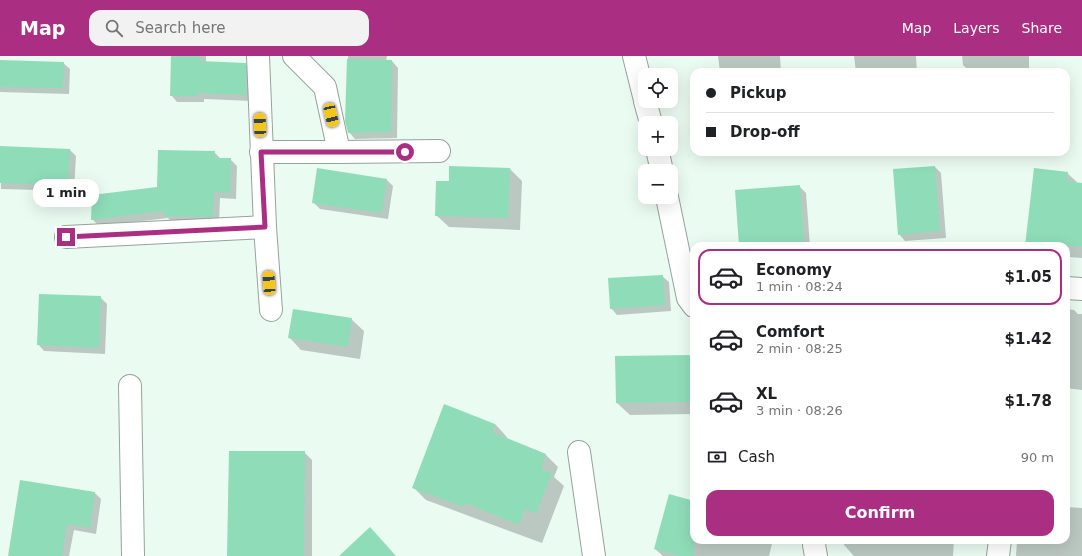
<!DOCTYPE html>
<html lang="en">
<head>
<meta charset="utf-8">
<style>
	body { margin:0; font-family:"DejaVu Sans",sans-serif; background:#f2f2f2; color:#202124; height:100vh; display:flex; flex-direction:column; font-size:15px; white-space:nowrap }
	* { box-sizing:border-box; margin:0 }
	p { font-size:13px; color:#757577 }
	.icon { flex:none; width:22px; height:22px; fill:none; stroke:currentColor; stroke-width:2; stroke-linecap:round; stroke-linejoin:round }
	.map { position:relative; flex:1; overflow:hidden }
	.drawer { position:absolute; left:690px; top:186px; width:380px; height:302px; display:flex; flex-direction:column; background:#fff; border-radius:12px; box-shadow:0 4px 16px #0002 }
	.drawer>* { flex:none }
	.top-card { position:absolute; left:690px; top:12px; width:380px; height:88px; border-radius:12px; box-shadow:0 4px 16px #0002; display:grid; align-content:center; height:88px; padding:0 16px; background:#fff }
	.controls { position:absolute; left:638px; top:12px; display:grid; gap:8px }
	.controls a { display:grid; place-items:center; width:40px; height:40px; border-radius:8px; background:#fff; box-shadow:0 4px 16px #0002; font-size:20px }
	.end { position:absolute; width:18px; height:18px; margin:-9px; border:5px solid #aa2f83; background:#fff; box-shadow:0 0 0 2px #fff }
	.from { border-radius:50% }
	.bubble { position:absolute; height:28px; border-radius:12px; background:#fff; box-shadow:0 4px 16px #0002; font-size:13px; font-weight:800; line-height:28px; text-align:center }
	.car { position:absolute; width:12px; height:24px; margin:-12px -6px; border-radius:5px; box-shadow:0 0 3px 1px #0007; background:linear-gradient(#f5c518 24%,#345 0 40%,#f5c518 0 76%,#345 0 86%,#f5c518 0) }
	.top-card b { display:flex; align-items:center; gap:14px; height:38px; font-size:15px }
	.top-card b+b { border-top:1px solid #e0e0e0 }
	.top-card i { width:10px; height:10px; background:#202124 }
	ul { padding:7px 0 0; list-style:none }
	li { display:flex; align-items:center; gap:12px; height:56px; margin:0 8px 6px; padding:0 8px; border:2px solid transparent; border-radius:12px }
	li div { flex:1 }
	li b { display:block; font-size:15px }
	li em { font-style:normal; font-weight:800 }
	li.selected { border-color:#aa2f83 }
	li>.icon { width:36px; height:36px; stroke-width:1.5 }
	.pay { display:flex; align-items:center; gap:10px; height:44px; padding:0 16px; font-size:15px }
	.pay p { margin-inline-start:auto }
	.button { display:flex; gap:8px; margin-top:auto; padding:8px 16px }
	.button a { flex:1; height:46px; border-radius:12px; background:#aa2f83; color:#fff; font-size:16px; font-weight:800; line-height:46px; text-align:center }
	header { display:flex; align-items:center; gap:24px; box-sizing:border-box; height:56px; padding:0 20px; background:#aa2f83; color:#fff }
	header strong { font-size:19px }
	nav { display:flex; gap:22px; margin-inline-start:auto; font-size:14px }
	.search { width:280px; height:36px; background:#f2f2f2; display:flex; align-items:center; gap:10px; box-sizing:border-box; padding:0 14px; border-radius:12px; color:#757577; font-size:15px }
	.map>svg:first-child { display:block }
	.shadow { fill:#0003 }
	.building { fill:#8fdcb8 }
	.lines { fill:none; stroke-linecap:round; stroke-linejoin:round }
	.street-casing { stroke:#94a49c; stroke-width:24 }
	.street { stroke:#fff; stroke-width:22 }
	.route { stroke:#aa2f83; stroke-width:5 }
</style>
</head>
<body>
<header>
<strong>Map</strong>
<div class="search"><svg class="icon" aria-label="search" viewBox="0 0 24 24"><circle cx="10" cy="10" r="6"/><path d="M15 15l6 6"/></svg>Search here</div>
<nav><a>Map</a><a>Layers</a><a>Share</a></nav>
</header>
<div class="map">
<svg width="1082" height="500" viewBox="0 0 1082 500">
	<rect width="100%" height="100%" fill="#eafbf2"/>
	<g class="shadow">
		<path d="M172,0H206V7L245,8L252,14V45L204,43V46H177L171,39Z"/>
		<path d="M348,0H387L386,5H392L398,12L397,82L355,83L349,76L346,65Z"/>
		<path d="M718,0H780L781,16H720Z"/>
		<path d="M854,0H916L917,16H856Z"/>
		<path d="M962,0H1029V14L969,15L963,9Z"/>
		<path d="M0,5L63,7L70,13L69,38L0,36Z"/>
		<path d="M0,91L70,94L76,100L74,135L1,133Z"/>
		<path d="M214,96L221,103H230L237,110L236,143L220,142L219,167L172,166L168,162L99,170L92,163L158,132Z"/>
		<path d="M450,111L510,113L522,125L520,174L449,171L436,159L450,126Z"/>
		<path d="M935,111L941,117L946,182L905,185L899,178Z"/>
		<path d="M1067,117L1077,126L1076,127L1082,128V202L1068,201V208H1066V190H1026Z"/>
		<path d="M387,124L393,130L388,163L320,153L313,146Z"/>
		<path d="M799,130L806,137L810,190H740Z"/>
		<path d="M662,220L669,226L671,255L617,259L611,252Z"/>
		<path d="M100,241L107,248L105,298L44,295L38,288Z"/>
		<path d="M1066,253L1074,254L1078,258H1082V334L1066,332Z"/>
		<path d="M351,263L364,275L360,303L301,294L289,281Z"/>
		<path d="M691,300L694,303V358L630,359L617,347L616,301Z"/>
		<path d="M495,368L507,381L506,383L546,399L558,411L554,421L564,430L542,487L426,444L413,431Z"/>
		<path d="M304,396L312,404V500H228Z"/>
		<path d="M95,437L101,443L96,478L74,474L69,500H9Z"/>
		<path d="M694,446V484H773L769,500H663L655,493Z"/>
		<path d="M1066,451L1082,452V500H1016L1017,484H1066Z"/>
		<path d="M844,484H954L953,500H854L844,489Z"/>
	</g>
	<g class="building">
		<path d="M171,0H200V5L246,7V39L198,37V40H170Z"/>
		<path d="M347,3L392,4L391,76L348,77L345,65Z"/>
		<path d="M0,4L64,6L63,32L0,31Z"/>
		<path d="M0,90L70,93L68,129L0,127Z"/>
		<path d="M158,94L215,95V102H231L230,137L214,136L213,161L164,160V155L91,164L92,139L157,131Z"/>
		<path d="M449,110L510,112L508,162L435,160L436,125H449Z"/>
		<path d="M935,110L940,175L898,179L893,113Z"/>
		<path d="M317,112L387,123L382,157L312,147Z"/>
		<path d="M1034,112L1068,116L1067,125L1082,127V190H1025Z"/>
		<path d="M800,129L804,187L764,190H739L735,134Z"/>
		<path d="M663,219L665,249L610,253L608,222Z"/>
		<path d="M39,238L101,240L99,292L37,289Z"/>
		<path d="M293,253L352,262L348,291L288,282Z"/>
		<path d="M691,299L692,346L616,347L615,300Z"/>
		<path d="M444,348L495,368L492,376L546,398L541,413L552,417L536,458L525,453L519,469L465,447L463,451L412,432Z"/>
		<path d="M229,395H305L304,500H227Z"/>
		<path d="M20,424L95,436L90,472L67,468L62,500H8Z"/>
		<path d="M669,438L694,445V500H681L654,493Z"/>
		<path d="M370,471L396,500H339Z"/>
	</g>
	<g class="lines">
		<defs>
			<g id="street">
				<path d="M258,0L265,171L271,254"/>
				<path d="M294,0L325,31L339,96L439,95"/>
				<path d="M634,0L645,44"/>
				<path d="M645,45L651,67"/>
				<path d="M657,93L662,115"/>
				<path d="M261,96H339"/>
				<path d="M667,141L688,242L694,250"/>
				<path d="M66,181L265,171"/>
				<path d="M1066,232L1082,233"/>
				<path d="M130,330L133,500"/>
				<path d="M579,396L594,500"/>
				<path d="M815,484L814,489L816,500"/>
				<path d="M998,500L1000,484"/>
			</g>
		</defs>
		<use href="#street" class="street-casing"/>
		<use href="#street" class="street"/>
	</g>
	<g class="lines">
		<path class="route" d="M66,181L265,171L261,96H405"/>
	</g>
</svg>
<div class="controls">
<a><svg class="icon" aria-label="locate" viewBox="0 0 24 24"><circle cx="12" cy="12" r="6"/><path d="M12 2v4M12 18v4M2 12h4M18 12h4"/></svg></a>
<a>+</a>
<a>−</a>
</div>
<i class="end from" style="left:405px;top:96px"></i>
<i class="end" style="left:66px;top:181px"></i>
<div class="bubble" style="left:33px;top:123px;width:66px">1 min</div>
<i class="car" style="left:331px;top:59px;rotate:167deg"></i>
<i class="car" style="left:260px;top:69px;rotate:358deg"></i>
<i class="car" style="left:269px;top:227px;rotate:356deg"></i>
<div class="top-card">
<b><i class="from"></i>Pickup</b>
<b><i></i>Drop-off</b>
</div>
<section class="drawer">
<ul>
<li class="selected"><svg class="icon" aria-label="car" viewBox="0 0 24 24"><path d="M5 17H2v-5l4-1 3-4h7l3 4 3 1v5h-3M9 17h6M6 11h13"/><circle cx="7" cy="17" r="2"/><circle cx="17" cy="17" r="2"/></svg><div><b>Economy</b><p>1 min · 08:24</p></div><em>$1.05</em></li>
<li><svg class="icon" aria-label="car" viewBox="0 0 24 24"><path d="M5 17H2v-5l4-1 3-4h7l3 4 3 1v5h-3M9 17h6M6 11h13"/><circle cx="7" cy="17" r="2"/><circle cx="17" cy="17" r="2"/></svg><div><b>Comfort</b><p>2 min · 08:25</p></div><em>$1.42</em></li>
<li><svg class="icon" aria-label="car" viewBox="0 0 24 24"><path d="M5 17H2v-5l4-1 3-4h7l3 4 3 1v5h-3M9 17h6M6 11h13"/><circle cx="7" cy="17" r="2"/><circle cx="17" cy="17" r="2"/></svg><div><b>XL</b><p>3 min · 08:26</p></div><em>$1.78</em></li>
</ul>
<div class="pay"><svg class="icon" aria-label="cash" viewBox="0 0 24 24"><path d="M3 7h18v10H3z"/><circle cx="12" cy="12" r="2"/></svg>Cash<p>90 m</p></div>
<div class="button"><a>Confirm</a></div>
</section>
</div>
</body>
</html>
